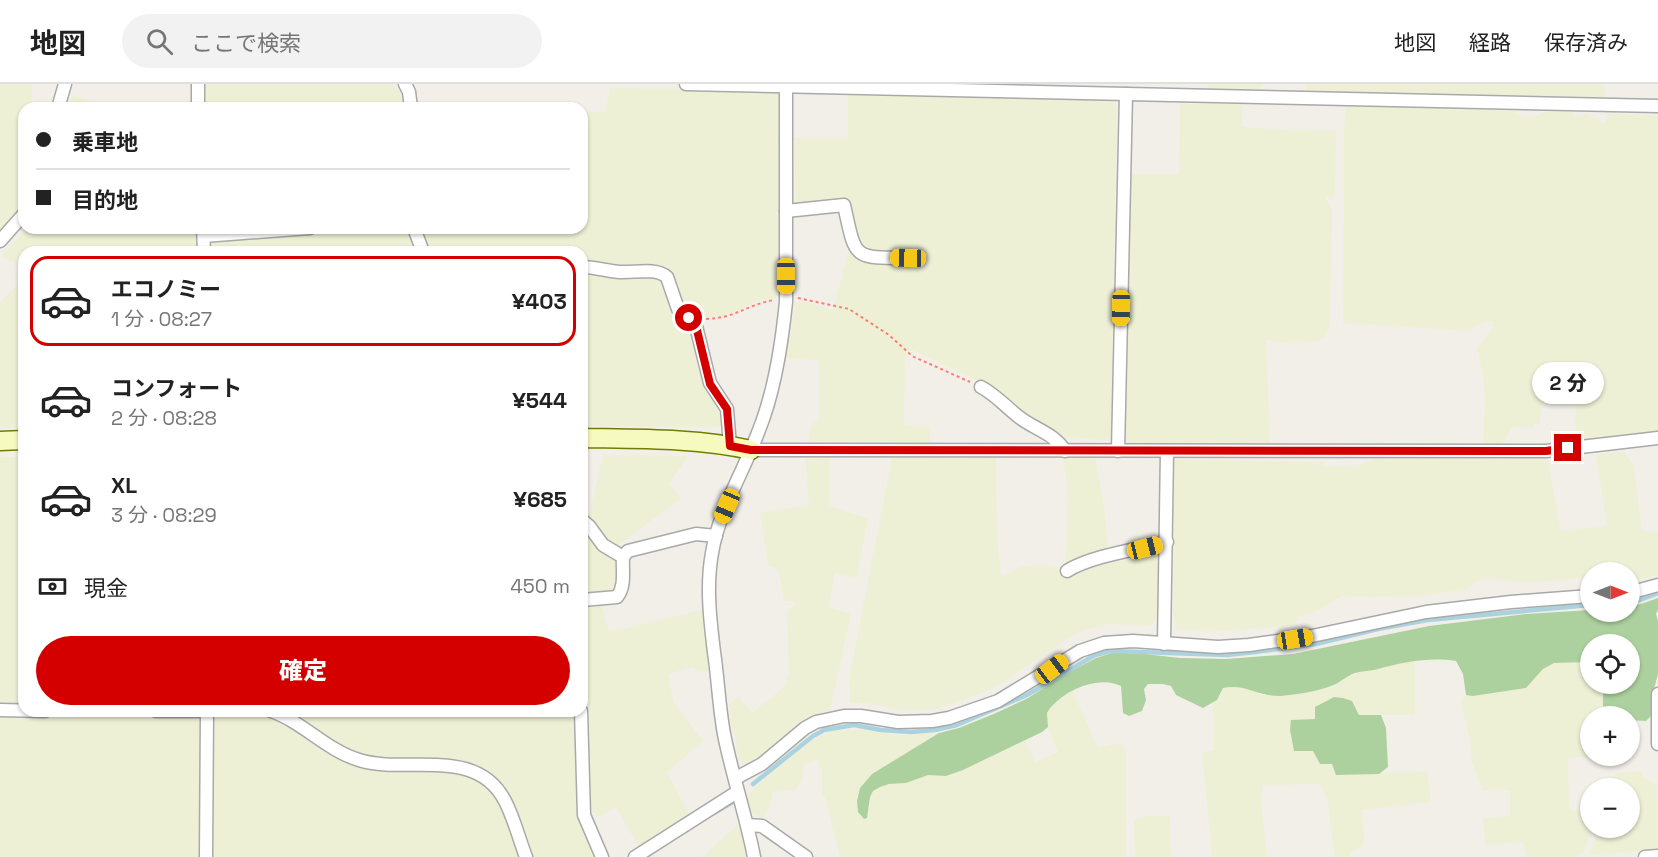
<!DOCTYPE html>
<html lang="ja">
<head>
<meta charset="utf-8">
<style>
	body { margin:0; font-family:"Space Grotesk","Noto Sans JP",sans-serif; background:#f2f2f2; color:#222; height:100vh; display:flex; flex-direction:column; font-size:22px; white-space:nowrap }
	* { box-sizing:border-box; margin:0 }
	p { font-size:20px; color:#767676 }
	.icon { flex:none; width:33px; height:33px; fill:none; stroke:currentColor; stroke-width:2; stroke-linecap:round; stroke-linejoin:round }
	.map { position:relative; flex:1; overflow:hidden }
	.panel { position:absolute; left:18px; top:162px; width:570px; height:471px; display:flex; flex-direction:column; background:#fff; border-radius:18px; box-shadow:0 2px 4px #0004 }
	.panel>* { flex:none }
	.hud { position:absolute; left:18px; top:18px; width:570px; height:132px; border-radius:18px; box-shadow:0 2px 4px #0004; display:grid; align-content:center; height:132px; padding:0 18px; background:#fff }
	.needle { width:39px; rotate:90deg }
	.fabs { position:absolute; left:1580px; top:478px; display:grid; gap:12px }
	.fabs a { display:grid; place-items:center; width:60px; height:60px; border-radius:50%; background:#fff; box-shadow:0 2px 4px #0004; font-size:30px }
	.end { position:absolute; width:27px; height:27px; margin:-14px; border:8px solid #d40000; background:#fff; box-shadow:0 0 0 3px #fff }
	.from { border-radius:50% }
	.bubble { position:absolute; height:42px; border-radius:21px; background:#fff; box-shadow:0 2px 4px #0004; font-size:20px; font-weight:800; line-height:42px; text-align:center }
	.car { position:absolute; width:18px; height:36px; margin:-18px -9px; border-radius:8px; box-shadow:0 0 4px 2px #0007; background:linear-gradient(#f5c518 24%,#345 0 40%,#f5c518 0 76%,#345 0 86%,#f5c518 0) }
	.hud b { display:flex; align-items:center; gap:21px; height:57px; font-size:22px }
	.hud b+b { border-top:2px solid #e0e0e0 }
	.hud i { width:15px; height:15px; background:#222 }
	ul { padding:10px 0 0; list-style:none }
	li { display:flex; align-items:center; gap:18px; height:90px; margin:0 12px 9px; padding:0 6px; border:3px solid transparent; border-radius:18px }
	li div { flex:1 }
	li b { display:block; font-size:22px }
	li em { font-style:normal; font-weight:800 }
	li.current { border-color:#d40000 }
	li>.icon { width:54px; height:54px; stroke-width:1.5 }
	.pay { display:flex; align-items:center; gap:15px; height:66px; padding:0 18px; font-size:22px }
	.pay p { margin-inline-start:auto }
	.action { display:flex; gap:12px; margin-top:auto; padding:12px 18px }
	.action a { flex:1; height:69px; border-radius:36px; background:#d40000; color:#fff; font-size:24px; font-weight:800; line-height:69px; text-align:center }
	header { display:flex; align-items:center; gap:36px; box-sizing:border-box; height:84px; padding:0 30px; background:#fff; border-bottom:2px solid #e0e0e0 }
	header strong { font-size:28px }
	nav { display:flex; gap:33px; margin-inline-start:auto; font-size:21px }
	.search { width:420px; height:54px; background:#f2f2f2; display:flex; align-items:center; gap:15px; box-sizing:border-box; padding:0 21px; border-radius:33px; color:#767676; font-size:22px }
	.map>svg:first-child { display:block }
	.farmland { fill:#eef0d5 }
	.forest { fill:#add19e }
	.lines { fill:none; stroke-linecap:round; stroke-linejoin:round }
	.stream { stroke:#aad3df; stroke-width:4.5 }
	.street-casing { stroke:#a9a9a9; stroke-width:15 }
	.secondary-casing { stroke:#707d05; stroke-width:21 }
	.path { stroke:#fa8072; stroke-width:2; stroke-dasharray:3 3; stroke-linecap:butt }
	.street { stroke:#fff; stroke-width:12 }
	.secondary { stroke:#f7fabf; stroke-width:18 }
	.route { stroke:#d40000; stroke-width:8 }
</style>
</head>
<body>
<header>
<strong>地図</strong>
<div class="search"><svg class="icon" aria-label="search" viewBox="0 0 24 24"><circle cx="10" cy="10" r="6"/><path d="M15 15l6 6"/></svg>ここで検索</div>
<nav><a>地図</a><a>経路</a><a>保存済み</a></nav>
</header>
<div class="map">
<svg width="1658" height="773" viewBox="0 0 1658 773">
	<rect width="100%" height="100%" fill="#f2efe9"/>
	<g class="farmland">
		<path d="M0,0H32L31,24H24V120L0,148Z"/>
		<path d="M203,0H391L400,7L403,24H203Z"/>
		<path d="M1208,0H1262L1260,5H1208Z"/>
		<path d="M1306,0H1599L1605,3V14L1306,8Z"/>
		<path d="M610,4L772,6L779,10L778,211L775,214L758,217L728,231L703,233L694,232L682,224L673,191L668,187L660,184L616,183L607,180L582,179V168H430L422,144H582V29L605,28Z"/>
		<path d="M72,11L112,24H113H69Z"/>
		<path d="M848,11L1108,15L1117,20L1111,352L1108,356L1067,354L1052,344L1028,334L993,304L910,265L905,275L904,341L930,342V359L808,358L810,342L819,335V276L784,274L792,245L794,218H805L833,226L849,165L855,170L861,166L847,116L796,123L794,54H848Z"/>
		<path d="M1180,20H1242V42L1249,44L1336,47L1335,112H1324L1332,127L1330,241L1323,254L1317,257L1284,259L1266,256L1270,359H1129L1125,352L1130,90H1179Z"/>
		<path d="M1348,22L1512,26L1522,33L1531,34L1546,28H1572L1575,32H1582L1586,29L1602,39L1606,38V30L1658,31V347L1579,358L1575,339L1576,321L1544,320L1541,325L1540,340H1534L1533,344L1512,343L1502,361H1483L1485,316L1484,298L1477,264L1493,244L1492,237L1484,238L1469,247L1343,239L1344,53L1345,26Z"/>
		<path d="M28,144H199L200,168H24V182H22L8,176L2,171Z"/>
		<path d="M353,144H409L414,161L410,168H208V157Z"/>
		<path d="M582,189L629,194H652L660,195L664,198L675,232L687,240L700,291L705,303L719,319L724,339L719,343L582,342Z"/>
		<path d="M24,193V344H0V218L22,197Z"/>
		<path d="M1624,368L1634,382L1642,446L1658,449V491L1655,492L1629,499V489H1590L1586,493L1567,496L1523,498L1485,494L1477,497L1468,505L1420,512L1370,513L1341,512L1320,526L1297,533L1296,541L1227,547L1177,545L1173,529L1174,375L1323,378L1324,383L1358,382L1374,375L1548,376L1561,447L1607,441L1596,371Z"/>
		<path d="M603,371L688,372L669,400L681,414L616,463L605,457L588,437Z"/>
		<path d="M805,371H829V422L868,434L857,494L835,489L829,523L851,530L831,622L827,627L809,633L798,639L753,679L746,680L738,676L735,653L730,644L729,620L738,613L752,629L784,603L789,590L787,531L788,526L795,521L793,517H784L779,489L775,484L768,482L760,429L809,421Z"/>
		<path d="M0,373H24V621L0,619Z"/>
		<path d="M892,373L996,374L997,453L1001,492L1006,491L1021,483L1038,481L1063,484L1066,480L1067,401L1063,373H1095L1105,428L1109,480L1155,470L1160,474L1159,529L1152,542L1109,540L1089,545L1073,551L994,604L938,625L903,626L868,619H850L849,600L852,579Z"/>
		<path d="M582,440L616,473L618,478L617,505L612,510H582Z"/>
		<path d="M601,518L609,548L702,526L709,587L700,588L692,583L668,590L674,619L703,657L667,688L690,732L639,764L616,723L601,732H596L590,720L588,626L582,523L583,520Z"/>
		<path d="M1415,576V631H1359L1356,623L1334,613L1315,623L1313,666L1332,680L1337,691L1427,687L1431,718L1362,726L1364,752L1363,762L1350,769V773H1335L1327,716L1320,700L1263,701L1261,718L1267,773H1212L1202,668L1214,666L1213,619L1217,616L1223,604L1235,601L1251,605L1263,611L1280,612L1312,608L1334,602L1343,594L1357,589Z"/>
		<path d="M1573,577L1590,578V600H1603V626H1596L1595,633H1590V672H1595L1568,674L1569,723L1575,727H1590V744H1592L1583,769L1576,773H1527L1523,758L1485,761L1483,734L1510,732V706H1482L1472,678L1470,657L1461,619L1463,614L1466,611L1473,612L1526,604L1543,585L1554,579Z"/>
		<path d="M1072,606L1098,664L1118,659L1123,661L1126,669V773H840L825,713L822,712V684L818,683V675L804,680L802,697L795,706L773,708L770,723L762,735L749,727L746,717L747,712L756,701L813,655L835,646L862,645L896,651L939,649L872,690L860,704L868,730L870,713L873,707L880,703L889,700L906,699L928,691L946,692L963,686L1025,656L1035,678L1058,668L1048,643L1047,629L1059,613Z"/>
		<path d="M288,627H578L580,729L598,773H532L508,709L500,697L488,686L468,677L371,674L344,663Z"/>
		<path d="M109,630L197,633L203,636V773H0V633L20,634Z"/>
		<path d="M249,630L267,633L282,639L321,666L339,676L379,687L448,688L463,690L473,693L490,707L498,717L516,759L519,773H211L212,637L219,633Z"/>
		<path d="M1641,687L1643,693L1655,700L1657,704L1658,766L1592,771L1590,769L1591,764L1600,744H1629V705H1606V696L1617,689Z"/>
		<path d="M1148,732H1170L1171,773H1135L1134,736Z"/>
		<path d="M738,740L741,741L747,773H703Z"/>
	</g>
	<g class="forest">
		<path d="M1658,514V526L1656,530L1658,537V590L1651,616V632L1646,637L1629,636V633H1603V600H1629V561H1590V578L1554,579L1543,585L1526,604L1473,612L1466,611L1463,590L1456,577C1429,573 1405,578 1378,585C1371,587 1363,587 1355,589C1346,592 1340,599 1331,602C1316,608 1298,610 1281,612C1259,613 1245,599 1223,604L1217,616L1203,624L1176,611L1171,602L1163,600H1148L1144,605L1146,616L1142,627L1129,632L1123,629L1121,602C1098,590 1059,608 1047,629L1048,643L1042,648L963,686L946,692L928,691L906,699L889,700L880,703L873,707L870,713L867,734L864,735L858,728L857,717L860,704L872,690L939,649L959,644L996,629L1028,614L1064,591L1096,574L1112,569L1127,568L1180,574L1226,575L1293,570L1429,542L1526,530L1590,526V528H1629V522L1641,520Z"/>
		<path d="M1334,613L1343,614L1352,617L1359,631H1381L1386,644L1388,683L1379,690L1336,691L1332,680H1320L1313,667H1294L1290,646L1291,636L1315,635V623Z"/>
	</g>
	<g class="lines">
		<g class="stream">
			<path d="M1629,518L1640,516L1658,509"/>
			<path d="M753,700L813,652L824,646L854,641L881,646L911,648L935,646L957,641L1027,611L1095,571L1111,567L1227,571L1255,568L1316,560L1378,545L1428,536L1590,521"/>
			<path d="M714,729L733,718"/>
		</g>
		<defs>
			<g id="street">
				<path d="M198,0V24"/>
				<path d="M405,0L409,8L411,24"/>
				<path d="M686,0L1658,22"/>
				<path d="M58,24L65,0"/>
				<path d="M786,127L844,121C856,175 852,174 908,174"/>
				<path d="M203,144L204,168"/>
				<path d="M414,144L423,168"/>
				<path d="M204,152L310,144"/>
				<path d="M0,157L24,130"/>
				<path d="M582,183C595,183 607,187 620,188C635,189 655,183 667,193L678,225L692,237L696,242L710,299L727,325L730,362"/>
				<path d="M981,303C996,311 1006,323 1019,333C1034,345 1054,349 1065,367"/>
				<path d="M751,366L1546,367L1658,354"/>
				<path d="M1118,367L1126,10"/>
				<path d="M582,436L589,442L603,461L623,473"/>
				<path d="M1067,487C1090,472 1139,465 1167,458"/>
				<path d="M1629,509L1658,501"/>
				<path d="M582,516L617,513C626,502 622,486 623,473L628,467L696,450L716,452"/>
				<path d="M1164,560L1167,367"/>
				<path d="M1658,610V660"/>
				<path d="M0,626L45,627"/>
				<path d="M156,627H210"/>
				<path d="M271,627C303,638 326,666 359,676C407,691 476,661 505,717C514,734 519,755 526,773"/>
				<path d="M581,627L584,731L602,773"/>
				<path d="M736,694L762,680L805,644L816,638L844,632H861L898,638L932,637L949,634L998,617L1080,567L1104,559L1133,557L1218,563L1249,561L1312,552L1426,528L1511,518L1590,512"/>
				<path d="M748,741L762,742L806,773"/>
				<path d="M206,773L207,627"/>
				<path d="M635,773L737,708"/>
				<path d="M754,773C746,731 732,691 724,650C719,623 718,595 714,568C710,535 706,502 712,469C719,426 744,387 759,346C774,309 782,258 786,218V0"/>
				<path d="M1645,773L1658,772"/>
			</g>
			<g id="secondary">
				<path d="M582,354C637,355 697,354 751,366"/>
				<path d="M0,357L24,356"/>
			</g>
		</defs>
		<use href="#street" class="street-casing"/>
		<use href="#secondary" class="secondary-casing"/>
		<g class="path">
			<path d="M798,214L849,225L889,251L912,272L970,298"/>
			<path d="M706,235C736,234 746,221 774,216"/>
		</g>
		<use href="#street" class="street"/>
		<use href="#secondary" class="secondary"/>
	</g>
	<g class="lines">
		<path class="route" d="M689,234L696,242L710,300L727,325L730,362L751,366L1546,367L1568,364"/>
	</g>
</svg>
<div class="fabs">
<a><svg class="needle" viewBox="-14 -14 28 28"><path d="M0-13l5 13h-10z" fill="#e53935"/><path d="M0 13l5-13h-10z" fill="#767676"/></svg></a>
<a><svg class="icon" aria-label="locate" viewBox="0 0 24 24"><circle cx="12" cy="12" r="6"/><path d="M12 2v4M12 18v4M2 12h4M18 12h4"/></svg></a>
<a>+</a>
<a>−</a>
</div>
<i class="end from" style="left:689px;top:234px"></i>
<i class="end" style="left:1568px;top:364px"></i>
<div class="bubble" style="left:1532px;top:278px;width:72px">2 分</div>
<i class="car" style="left:908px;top:174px;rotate:271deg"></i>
<i class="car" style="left:786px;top:192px;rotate:180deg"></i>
<i class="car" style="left:1121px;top:224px;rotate:181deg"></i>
<i class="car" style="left:727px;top:422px;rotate:203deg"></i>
<i class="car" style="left:1145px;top:464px;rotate:76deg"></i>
<i class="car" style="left:1295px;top:555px;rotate:81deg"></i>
<i class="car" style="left:1052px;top:585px;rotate:53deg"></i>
<div class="hud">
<b><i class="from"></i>乗車地</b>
<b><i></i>目的地</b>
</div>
<section class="panel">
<ul>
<li class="current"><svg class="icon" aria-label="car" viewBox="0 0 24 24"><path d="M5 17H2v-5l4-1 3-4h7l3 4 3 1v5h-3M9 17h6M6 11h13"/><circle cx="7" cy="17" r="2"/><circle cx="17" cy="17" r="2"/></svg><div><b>エコノミー</b><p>1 分 · 08:27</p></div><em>¥403</em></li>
<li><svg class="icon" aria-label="car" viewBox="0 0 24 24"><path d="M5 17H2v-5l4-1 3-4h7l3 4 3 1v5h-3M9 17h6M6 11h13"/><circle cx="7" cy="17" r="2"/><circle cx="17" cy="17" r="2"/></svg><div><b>コンフォート</b><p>2 分 · 08:28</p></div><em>¥544</em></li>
<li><svg class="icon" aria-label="car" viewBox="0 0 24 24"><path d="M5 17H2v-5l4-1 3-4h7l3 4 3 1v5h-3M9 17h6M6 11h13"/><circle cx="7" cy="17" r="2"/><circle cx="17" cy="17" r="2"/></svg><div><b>XL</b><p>3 分 · 08:29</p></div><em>¥685</em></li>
</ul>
<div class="pay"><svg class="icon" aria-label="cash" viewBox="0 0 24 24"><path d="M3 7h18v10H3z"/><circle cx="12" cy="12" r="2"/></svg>現金<p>450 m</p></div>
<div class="action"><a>確定</a></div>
</section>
</div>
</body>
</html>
